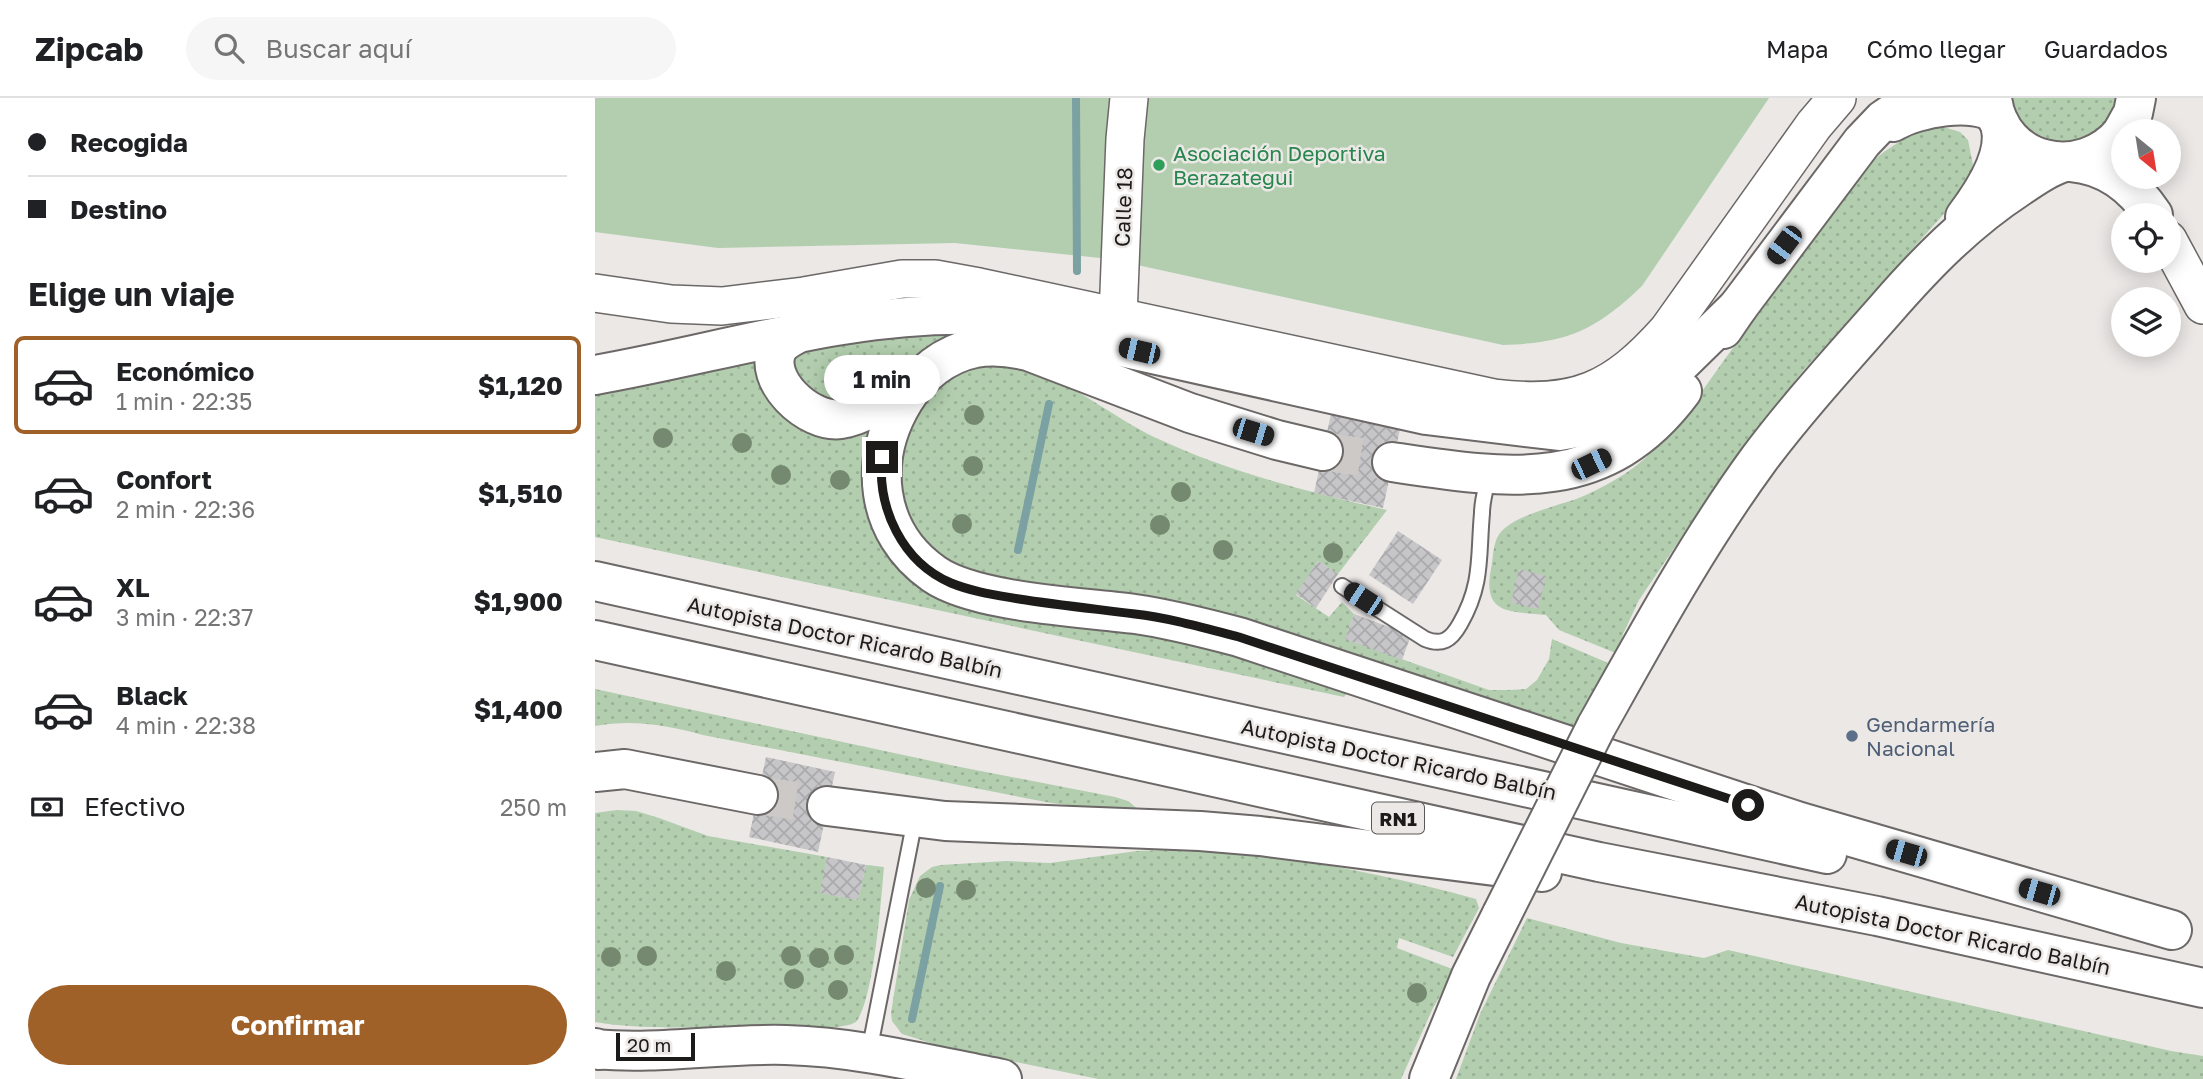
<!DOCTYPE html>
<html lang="es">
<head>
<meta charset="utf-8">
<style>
	body { margin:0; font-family:"Golos Text",sans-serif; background:#f6f6f6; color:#202124; height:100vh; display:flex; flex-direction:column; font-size:26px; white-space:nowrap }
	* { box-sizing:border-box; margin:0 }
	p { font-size:23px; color:#757577 }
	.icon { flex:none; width:38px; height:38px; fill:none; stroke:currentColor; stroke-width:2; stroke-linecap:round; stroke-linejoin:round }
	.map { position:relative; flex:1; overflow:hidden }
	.sheet { display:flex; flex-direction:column; background:#fff; width:595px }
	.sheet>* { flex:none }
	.guide { display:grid; align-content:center; height:154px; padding:0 28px; background:#fff }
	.needle { width:46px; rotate:150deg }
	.controls { position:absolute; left:1516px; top:21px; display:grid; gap:14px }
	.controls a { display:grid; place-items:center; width:70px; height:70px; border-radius:50%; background:#fff; box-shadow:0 4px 18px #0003; font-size:35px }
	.scale { position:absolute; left:21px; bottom:18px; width:79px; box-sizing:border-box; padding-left:7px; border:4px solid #1c1b1a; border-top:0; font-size:19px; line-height:24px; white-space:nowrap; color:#1c1b1a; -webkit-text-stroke:5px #ebe8e6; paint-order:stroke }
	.end { position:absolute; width:32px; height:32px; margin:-16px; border:9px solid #1c1b1a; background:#fff; box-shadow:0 0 0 4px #fff }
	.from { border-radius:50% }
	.bubble { position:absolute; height:49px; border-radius:24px; background:#fff; box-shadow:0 4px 18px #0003; font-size:23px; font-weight:700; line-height:49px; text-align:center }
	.car { position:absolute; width:21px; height:42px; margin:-21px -10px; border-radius:9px; box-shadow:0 0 5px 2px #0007; background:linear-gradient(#222 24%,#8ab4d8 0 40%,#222 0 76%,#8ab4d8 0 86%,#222 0) }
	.guide b { display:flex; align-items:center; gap:24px; height:66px; font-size:26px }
	.guide b+b { border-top:2px solid #e0e0e0 }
	.guide i { width:18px; height:18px; background:#202124 }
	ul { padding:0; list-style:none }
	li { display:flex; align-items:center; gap:21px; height:98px; margin:0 14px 10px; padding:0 14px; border:4px solid transparent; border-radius:10px }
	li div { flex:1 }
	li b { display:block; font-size:26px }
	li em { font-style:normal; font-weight:700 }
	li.current { border-color:#a06128 }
	li>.icon { width:63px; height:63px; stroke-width:1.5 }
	h2 { padding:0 28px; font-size:32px; line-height:84px }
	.pay { display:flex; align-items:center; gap:18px; height:77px; padding:0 28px; font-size:26px }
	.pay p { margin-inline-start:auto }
	.action { display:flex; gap:14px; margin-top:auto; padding:14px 28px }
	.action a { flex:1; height:80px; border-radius:42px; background:#a06128; color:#fff; font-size:28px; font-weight:700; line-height:80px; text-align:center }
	header { display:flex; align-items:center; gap:42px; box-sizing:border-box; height:98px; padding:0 35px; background:#fff; border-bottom:2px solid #e0e0e0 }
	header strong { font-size:33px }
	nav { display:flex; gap:38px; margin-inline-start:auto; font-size:24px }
	.search { width:490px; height:63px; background:#f6f6f6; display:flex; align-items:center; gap:18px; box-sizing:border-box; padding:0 24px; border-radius:38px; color:#757577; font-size:26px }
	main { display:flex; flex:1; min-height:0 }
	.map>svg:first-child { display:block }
	.grass { fill:url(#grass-dots) }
	.park { fill:#b2ceae }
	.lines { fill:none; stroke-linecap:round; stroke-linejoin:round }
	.stream { stroke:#7ca1a3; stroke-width:8 }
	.building { fill:url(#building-cross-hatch) }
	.motorway-tunnel { stroke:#ccc9c7; stroke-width:38; stroke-dasharray:38 19; stroke-linecap:butt }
	.service-casing { stroke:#6c6867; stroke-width:18 }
	.tertiary-casing { stroke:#6c6867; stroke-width:40 }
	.secondary-casing { stroke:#6c6867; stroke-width:42 }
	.motorway-casing { stroke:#6c6867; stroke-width:42 }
	.service { stroke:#fff; stroke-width:14 }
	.tertiary { stroke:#fff; stroke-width:37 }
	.secondary { stroke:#fff; stroke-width:38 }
	.motorway { stroke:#fff; stroke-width:38 }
	.secondary-bridge-casing { stroke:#6c6867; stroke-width:42; stroke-linecap:butt }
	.secondary-bridge { stroke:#fff; stroke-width:38 }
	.tree { fill:#758970 }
	.route { stroke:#1c1b1a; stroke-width:9 }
	.leisure-dot { fill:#2e9e5b; stroke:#ebe8e6; stroke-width:2.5 }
	.service-dot { fill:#5c6f8a; stroke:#ebe8e6; stroke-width:2.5 }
	.labels { text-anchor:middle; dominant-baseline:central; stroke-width:5; stroke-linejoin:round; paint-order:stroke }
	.shield { fill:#ebe8e6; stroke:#5a5857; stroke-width:2 }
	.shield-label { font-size:19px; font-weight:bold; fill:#1c1b1a }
	.leisure-label { font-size:21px; fill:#27864d; stroke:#ebe8e6; text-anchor:start }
	.street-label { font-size:21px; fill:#1c1b1a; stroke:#ebe8e6 }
	.service-label { font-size:21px; fill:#4e5e75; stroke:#ebe8e6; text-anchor:start }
</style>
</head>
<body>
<header>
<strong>Zipcab</strong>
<div class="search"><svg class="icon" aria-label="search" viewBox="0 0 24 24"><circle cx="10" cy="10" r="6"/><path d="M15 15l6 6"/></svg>Buscar aquí</div>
<nav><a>Mapa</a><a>Cómo llegar</a><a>Guardados</a></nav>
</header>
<main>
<section class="sheet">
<div class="guide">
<b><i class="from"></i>Recogida</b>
<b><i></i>Destino</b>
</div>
<h2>Elige un viaje</h2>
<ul>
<li class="current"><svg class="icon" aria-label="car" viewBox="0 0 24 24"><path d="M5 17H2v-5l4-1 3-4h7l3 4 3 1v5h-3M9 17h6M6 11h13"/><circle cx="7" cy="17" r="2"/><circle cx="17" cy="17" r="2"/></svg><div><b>Económico</b><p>1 min · 22:35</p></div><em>$1,120</em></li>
<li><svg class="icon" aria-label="car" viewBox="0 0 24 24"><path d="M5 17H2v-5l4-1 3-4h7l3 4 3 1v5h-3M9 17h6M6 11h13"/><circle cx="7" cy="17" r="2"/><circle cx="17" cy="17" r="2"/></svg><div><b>Confort</b><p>2 min · 22:36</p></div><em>$1,510</em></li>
<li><svg class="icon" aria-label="car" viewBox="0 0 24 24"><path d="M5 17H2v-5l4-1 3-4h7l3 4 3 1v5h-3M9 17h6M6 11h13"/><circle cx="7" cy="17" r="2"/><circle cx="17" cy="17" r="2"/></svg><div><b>XL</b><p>3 min · 22:37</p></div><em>$1,900</em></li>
<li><svg class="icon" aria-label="car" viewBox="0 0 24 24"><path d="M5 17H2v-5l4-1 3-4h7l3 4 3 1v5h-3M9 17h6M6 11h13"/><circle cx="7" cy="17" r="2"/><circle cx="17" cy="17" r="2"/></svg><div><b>Black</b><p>4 min · 22:38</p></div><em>$1,400</em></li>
</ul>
<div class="pay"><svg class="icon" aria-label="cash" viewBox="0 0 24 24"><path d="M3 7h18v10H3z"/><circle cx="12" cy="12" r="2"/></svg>Efectivo<p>250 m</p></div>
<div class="action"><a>Confirmar</a></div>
</section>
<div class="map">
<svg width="1608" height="981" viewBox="0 0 1608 981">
	<defs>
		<pattern id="grass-dots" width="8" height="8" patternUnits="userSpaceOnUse" patternTransform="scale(1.75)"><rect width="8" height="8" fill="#b2ceae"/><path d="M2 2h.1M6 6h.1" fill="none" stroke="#98b095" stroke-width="1.8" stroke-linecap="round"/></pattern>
		<pattern id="building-cross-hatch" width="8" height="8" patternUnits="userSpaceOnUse" patternTransform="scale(1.75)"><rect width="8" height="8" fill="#c6c5c8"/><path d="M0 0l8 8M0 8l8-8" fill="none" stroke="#aaa9ab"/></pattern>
	</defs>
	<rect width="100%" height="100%" fill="#ebe8e6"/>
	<g class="grass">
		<path d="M1415,0H1520C1510,58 1429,56 1415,0Z"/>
		<path d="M1335,29L1352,30L1365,34L1373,42L1378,67L1375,78L1347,118L1208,273L1144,354L1044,502L1028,536L1023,556L964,532L951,517C916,513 887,518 896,471C898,461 898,449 902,440C912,417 967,408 991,397C1008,389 1025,380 1041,368C1078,339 1108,291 1135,254C1179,193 1222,133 1266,73C1287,54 1308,39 1335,29Z"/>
		<path d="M373,231L295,281L229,315L190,259L199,250Z"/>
		<path d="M169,253L177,288L283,317L302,459L583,539L754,592L749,599L0,439V288Z"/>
		<path d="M395,268C407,268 421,268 432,271C479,285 516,318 559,339C633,374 713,394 792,412L743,476L723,463L701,497L734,519L747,504L759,516L750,541L894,592H915L931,591L942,582L954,561L957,541L1013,565L976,637L651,522L578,503L532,495L377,477L336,459L300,405L299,358L337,291L376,269Z"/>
		<path d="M0,591L360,668L520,699L533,703L549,716L456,705L108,637C73,627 36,621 0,628Z"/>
		<path d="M22,712L41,713L64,720L113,738L232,759L226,795L263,802L271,767L289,769C286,802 279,902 261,924C240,935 189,928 164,928C109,928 54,933 0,924V715Z"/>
		<path d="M592,751C691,757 786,775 881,801L884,810L858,859L804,840L802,850L860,872L838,910L806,981H503L348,949L320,940L307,936L297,923L296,915L314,802L325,778L337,769L346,767L411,763L455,765L542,753Z"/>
		<path d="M932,820L1026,845L1109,860L1133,852L1576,953L1608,958V981H861L885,916Z"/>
	</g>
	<path class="park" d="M0,0H1174L1047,188C1001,232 973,245 908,247L515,161L360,145L123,150L0,134Z"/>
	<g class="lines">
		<g class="stream">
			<path d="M481,0L482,173"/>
			<path d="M423,452L454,306"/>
			<path d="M317,921L345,788"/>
		</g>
	</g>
	<g class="building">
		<path d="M736,316L805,331L788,410L719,395Z"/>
		<path d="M803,433L847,462L818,506L774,477Z"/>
		<path d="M723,463L743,476L721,510L701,496Z"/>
		<path d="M924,471L951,478L943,511L916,505Z"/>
		<path d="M759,516L816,537L807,562L750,541Z"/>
		<path d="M171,659L240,674L223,754L154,739Z"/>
		<path d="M232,759L271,767L263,802L225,795Z"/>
	</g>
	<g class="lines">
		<g class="motorway-tunnel">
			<path d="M728,353L797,364"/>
			<path d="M163,697L232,708"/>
		</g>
		<defs>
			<g id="service">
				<path d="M747,488L830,541C847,548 856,542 865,526C888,486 883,459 887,415C887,402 891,390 894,377"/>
				<path d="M274,954L320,721"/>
			</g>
			<g id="tertiary">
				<path d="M1573,142L1608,207"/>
				<path d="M0,195L76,206L127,208L209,198L307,181H340L384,189L899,300C980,310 1019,293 1073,232L1219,27L1242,0"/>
				<path d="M523,219L530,41L534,0"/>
			</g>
			<g id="secondary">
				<path d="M1397,0C1405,67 1487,85 1528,34"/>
				<path d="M1528,33L1538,15L1541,0"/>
				<path d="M1476,64C1512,67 1539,88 1558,117"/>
				<path d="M1370,119C1388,95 1414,57 1405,26"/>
				<path d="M1001,629C1052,538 1102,446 1164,361C1203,309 1248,260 1291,211C1331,165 1372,123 1424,89C1438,80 1453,68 1470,64"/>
				<path d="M0,951C63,957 128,945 191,947C265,949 335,967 407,981"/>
				<path d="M834,981L876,878L907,816"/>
			</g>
			<g id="motorway">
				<path d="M1298,24C1322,9 1380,0 1400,16"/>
				<path d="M1128,231L1143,209L1267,44L1288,22L1320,0"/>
				<path d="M200,237C194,240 187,244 183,250C166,281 214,326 246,321C272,317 296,297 318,282"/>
				<path d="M0,277C126,255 254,213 383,217L831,317L964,333L998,327L1015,321L1048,302L1143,209"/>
				<path d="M728,353L682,342L595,315L433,253C416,249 398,247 380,250C350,256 325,276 309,302C273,361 279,434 339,476C381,505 487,509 540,516C575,521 610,530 644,539L1205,724L1577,832"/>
				<path d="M797,364C912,381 1009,398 1087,293"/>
				<path d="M0,483L1232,756"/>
				<path d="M0,542L1004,764L1282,818L1608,890"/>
				<path d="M0,674L30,671L163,697"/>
				<path d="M232,708L350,723L605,733L665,738L947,774"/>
				<path d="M0,950L4,952"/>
			</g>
		</defs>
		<use href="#service" class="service-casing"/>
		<use href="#tertiary" class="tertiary-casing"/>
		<use href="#secondary" class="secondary-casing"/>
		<use href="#motorway" class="motorway-casing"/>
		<use href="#service" class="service"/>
		<use href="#tertiary" class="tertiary"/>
		<use href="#secondary" class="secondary"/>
		<use href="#motorway" class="motorway"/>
		<defs>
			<path id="secondary-bridge" d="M907,816L1001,629"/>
		</defs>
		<use href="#secondary-bridge" class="secondary-bridge-casing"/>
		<use href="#secondary-bridge" class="secondary-bridge"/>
	</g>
	<g class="tree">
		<circle cx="379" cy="317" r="10"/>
		<circle cx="68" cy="340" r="10"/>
		<circle cx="147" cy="345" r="10"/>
		<circle cx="378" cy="368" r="10"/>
		<circle cx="186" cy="377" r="10"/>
		<circle cx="245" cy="382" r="10"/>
		<circle cx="586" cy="394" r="10"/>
		<circle cx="367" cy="426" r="10"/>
		<circle cx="565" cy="427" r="10"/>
		<circle cx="628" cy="452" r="10"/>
		<circle cx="738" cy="455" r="10"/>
		<circle cx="331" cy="790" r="10"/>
		<circle cx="371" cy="792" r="10"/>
		<circle cx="249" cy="857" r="10"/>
		<circle cx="52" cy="858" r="10"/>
		<circle cx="196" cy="858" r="10"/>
		<circle cx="16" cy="859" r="10"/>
		<circle cx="224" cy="860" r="10"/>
		<circle cx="131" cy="873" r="10"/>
		<circle cx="199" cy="881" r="10"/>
		<circle cx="243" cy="892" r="10"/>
		<circle cx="822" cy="895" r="10"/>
	</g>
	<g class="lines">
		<path class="route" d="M287,359C282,410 307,464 356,485C378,494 401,497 424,501C462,507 501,511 540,516C575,520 609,530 644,539L1153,707"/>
	</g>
	<circle class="leisure-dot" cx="564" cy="67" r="7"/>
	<circle class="service-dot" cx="1257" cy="638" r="7"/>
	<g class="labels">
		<rect class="shield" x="777" y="704.5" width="52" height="31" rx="5"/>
		<g class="shield-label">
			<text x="803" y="720">RN1</text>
		</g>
		<g class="leisure-label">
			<text x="578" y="55">Asociación Deportiva<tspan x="578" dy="24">Berazategui</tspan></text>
		</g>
		<g class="street-label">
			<text transform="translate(528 109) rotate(-88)">Calle 18</text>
			<text transform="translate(250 539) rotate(12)">Autopista Doctor Ricardo Balbín</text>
			<text transform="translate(804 661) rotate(12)">Autopista Doctor Ricardo Balbín</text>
			<text transform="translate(1358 836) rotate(12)">Autopista Doctor Ricardo Balbín</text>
		</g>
		<g class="service-label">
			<text x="1271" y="626">Gendarmería<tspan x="1271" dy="24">Nacional</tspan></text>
		</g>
	</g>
</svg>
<div class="controls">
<a><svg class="needle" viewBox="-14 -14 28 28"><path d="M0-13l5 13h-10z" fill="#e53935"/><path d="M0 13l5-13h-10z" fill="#757577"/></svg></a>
<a><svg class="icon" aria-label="locate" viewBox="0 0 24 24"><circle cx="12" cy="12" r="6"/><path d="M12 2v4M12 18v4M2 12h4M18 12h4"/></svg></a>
<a><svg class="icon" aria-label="layers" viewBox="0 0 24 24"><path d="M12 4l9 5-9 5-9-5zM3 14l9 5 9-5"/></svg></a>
</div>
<div class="scale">20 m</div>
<i class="end from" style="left:1153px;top:707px"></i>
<i class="end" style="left:287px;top:359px"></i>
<div class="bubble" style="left:229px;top:257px;width:116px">1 min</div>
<i class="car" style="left:1189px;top:147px;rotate:217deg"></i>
<i class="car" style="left:544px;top:253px;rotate:283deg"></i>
<i class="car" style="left:658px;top:334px;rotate:107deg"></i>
<i class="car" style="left:996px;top:366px;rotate:64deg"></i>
<i class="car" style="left:768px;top:501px;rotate:303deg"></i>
<i class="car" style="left:1311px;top:755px;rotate:286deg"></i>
<i class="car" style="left:1444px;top:794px;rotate:286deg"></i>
</div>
</main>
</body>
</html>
